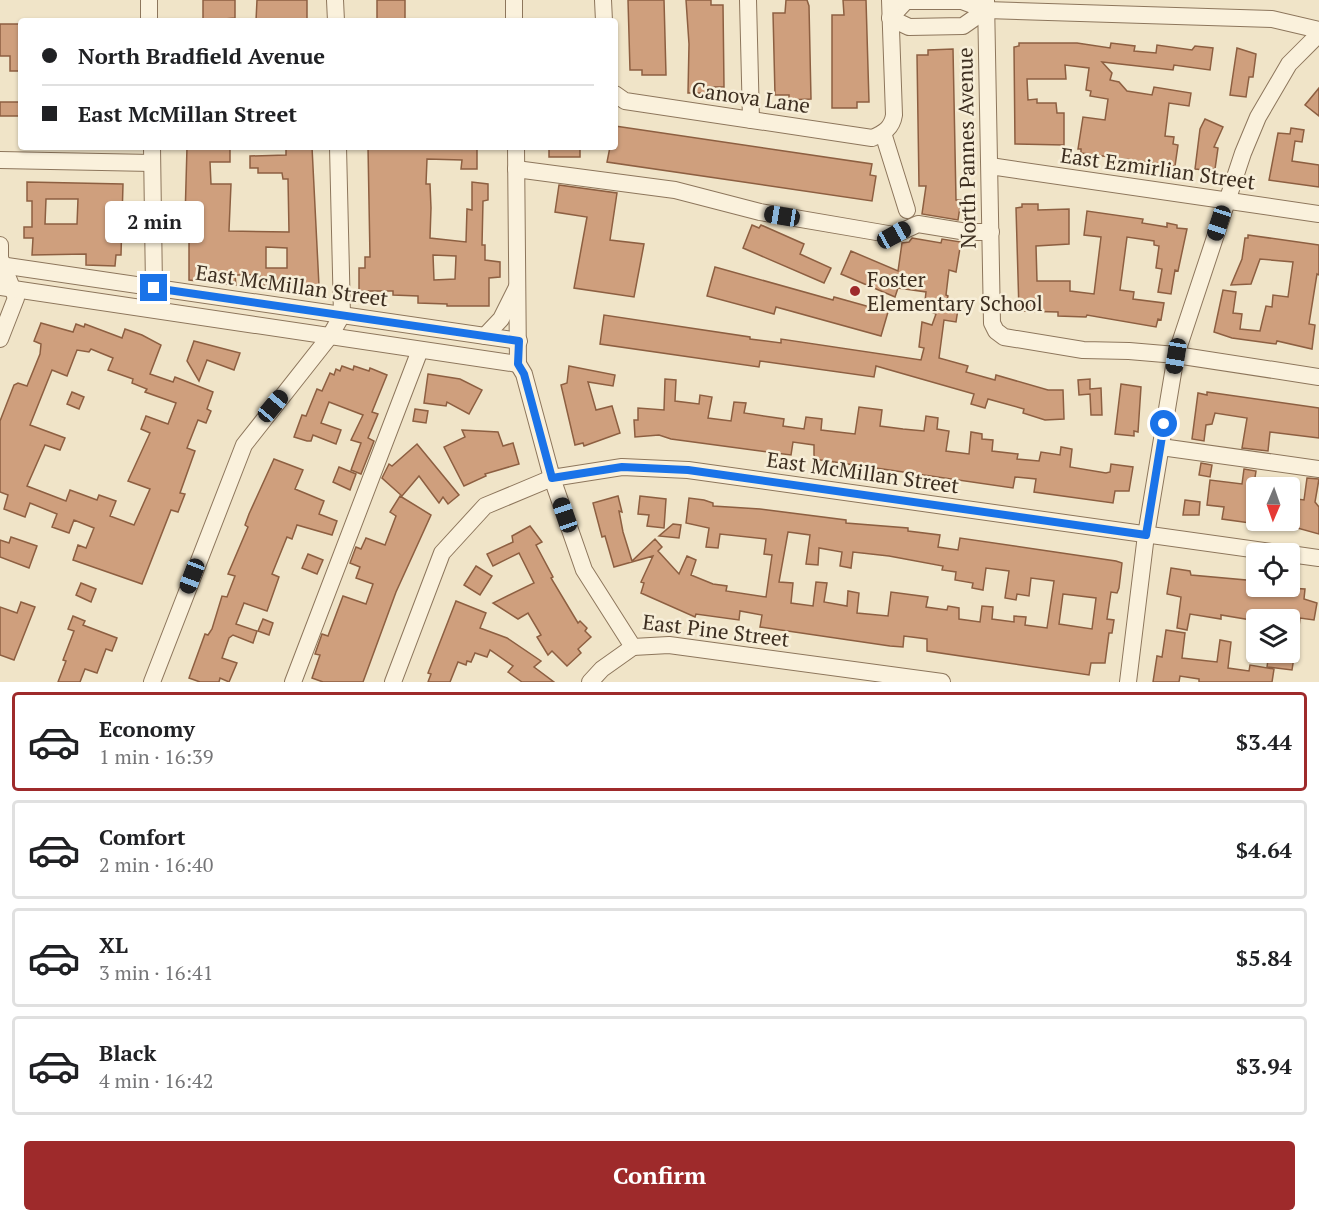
<!DOCTYPE html>
<html lang="en">
<head>
<meta charset="utf-8">
<style>
	body { margin:0; font-family:"PT Serif",serif; background:#f6f6f6; color:#202124; height:100vh; display:flex; flex-direction:column; font-size:22px; white-space:nowrap }
	* { box-sizing:border-box; margin:0 }
	p { font-size:20px; color:#757577 }
	.icon { flex:none; width:33px; height:33px; fill:none; stroke:currentColor; stroke-width:2; stroke-linecap:round; stroke-linejoin:round }
	.map { position:relative; height:682px; overflow:hidden }
	.side { display:flex; flex-direction:column; background:#fff; flex:1 }
	.side>* { flex:none }
	.guide { position:absolute; left:18px; top:18px; width:600px; height:132px; border-radius:6px; box-shadow:0 2px 4px #0004; display:grid; align-content:center; height:132px; padding:0 24px; background:#fff }
	.needle { width:39px; rotate:182deg }
	.fabs { position:absolute; left:1246px; top:477px; display:grid; gap:12px }
	.fabs a { display:grid; place-items:center; width:54px; height:54px; border-radius:6px; background:#fff; box-shadow:0 2px 4px #0004; font-size:30px }
	.end { position:absolute; width:27px; height:27px; margin:-14px; border:8px solid #1a73e8; background:#fff; box-shadow:0 0 0 3px #fff }
	.from { border-radius:50% }
	.bubble { position:absolute; height:42px; border-radius:6px; background:#fff; box-shadow:0 2px 4px #0004; font-size:20px; font-weight:600; line-height:42px; text-align:center }
	.car { position:absolute; width:18px; height:36px; margin:-18px -9px; border-radius:8px; box-shadow:0 0 4px 2px #0007; background:linear-gradient(#222 24%,#8ab4d8 0 40%,#222 0 76%,#8ab4d8 0 86%,#222 0) }
	.guide b { display:flex; align-items:center; gap:21px; height:57px; font-size:22px }
	.guide b+b { border-top:2px solid #e0e0e0 }
	.guide i { width:15px; height:15px; background:#202124 }
	ul { padding:10px 0 0; list-style:none }
	li { display:flex; align-items:center; gap:18px; height:99px; margin:0 12px 9px; padding:0 12px; border:3px solid #e0e0e0; border-radius:6px }
	li div { flex:1 }
	li b { display:block; font-size:22px }
	li em { font-style:normal; font-weight:600 }
	li.active { border-color:#9e2a2b }
	li>.icon { width:54px; height:54px; stroke-width:1.5 }
	.primary-button { display:flex; gap:12px; margin-top:auto; padding:12px 24px }
	.primary-button a { flex:1; height:69px; border-radius:6px; background:#9e2a2b; color:#fff; font-size:24px; font-weight:600; line-height:69px; text-align:center }
	.map>svg:first-child { display:block }
	.building { fill:#cf9f7d; stroke:#8d5f41; stroke-width:1.5; fill-rule:evenodd }
	.lines { fill:none; stroke-linecap:round; stroke-linejoin:round }
	.minor-casing { stroke:#8d765c; stroke-width:18 }
	.minor { stroke:#faf1dc; stroke-width:16 }
	.route { stroke:#1a73e8; stroke-width:8 }
	.poi-dot { fill:#9e2a2b; stroke:#f7eed8; stroke-width:2 }
	.labels { text-anchor:middle; dominant-baseline:central; stroke-width:5; stroke-linejoin:round; paint-order:stroke }
	.street-label { font-size:21px; fill:#3d2e20; stroke:#f7eed8 }
	.poi-label { font-size:21px; fill:#3d2e20; stroke:#f7eed8; text-anchor:start }
</style>
</head>
<body>
<div class="map">
<svg width="1319" height="682" viewBox="0 0 1319 682">
	<rect width="100%" height="100%" fill="#f0e4c8"/>
	<g class="building">
		<path d="M203,0H235V18L203,21Z"/>
		<path d="M257,0H307V21H256Z"/>
		<rect x="377" y="0" width="28" height="21"/>
		<path d="M628,0H664L666,75H642V70H630Z"/>
		<path d="M686,0H711V5H723L724,87H712V93H688L689,44Z"/>
		<path d="M786,0H807L809,6L811,99L789,100V95H775L773,13H785Z"/>
		<path d="M843,0H866L869,102H857V108H832V15H844Z"/>
		<path d="M0,24H21V71H10V56H0Z"/>
		<path d="M1019,43H1077L1110,48L1111,43L1135,46L1134,51L1156,53L1157,45L1192,50L1195,46L1213,48L1210,70L1174,65L1173,70L1102,62L1112,73L1110,80L1119,82L1127,91L1152,95L1154,87L1191,93L1189,106L1169,103L1165,136L1174,137L1173,144L1178,145L1175,166L1081,153V149H1078L1083,117L1105,120L1108,99L1090,96L1091,91L1086,90L1089,68L1065,65L1066,79H1027L1028,100L1037,99V103H1056L1057,113H1064V145L1015,144L1014,47L1019,46Z"/>
		<path d="M1237,48L1256,54L1253,77H1249L1246,97L1230,95Z"/>
		<path d="M953,49L956,200H961L958,220L922,214L926,186H919L917,55H928V50Z"/>
		<path d="M1319,88V116L1305,105Z"/>
		<rect x="0" y="102" width="21" height="14"/>
		<path d="M1205,119L1223,127L1214,147L1218,148L1215,169L1205,168V170L1195,169L1200,129Z"/>
		<path d="M615,126L872,164L870,175L876,176L872,201L607,162L610,147H615Z"/>
		<path d="M1291,128L1304,130L1302,142L1295,141L1292,161L1319,165V187L1269,180L1278,133L1290,134Z"/>
		<path d="M187,147H230V162H210L211,184H231L229,231L289,232L288,179H283L282,173H258V168H250V156L286,155V147H312L319,286H313V292H291V285H260V275H235L236,285L189,280V239L185,219ZM266,247L287,248V268H266Z"/>
		<path d="M368,147H477V169H461L462,160L427,159L426,184H430L431,208L430,238L466,242L467,209L472,210V182L488,184V200L483,201L482,245H485V260L500,262V277L489,278V306H447V304L418,303V296L393,295V291H359V268H365V257H370ZM433,255L456,256L455,279L434,280Z"/>
		<rect x="549" y="147" width="31" height="10"/>
		<path d="M27,182L123,184L121,255H116L115,266L86,265V254L32,255L33,238H24V227H32V201H27ZM46,199H78L77,224H45Z"/>
		<path d="M559,185L617,193L610,240L644,244L634,297L574,288L587,217L555,212Z"/>
		<path d="M1022,204H1038V210L1069,209V244L1036,246L1037,281H1070V291L1094,294L1101,237L1084,235L1087,211L1143,219L1142,223L1167,227V223L1177,225V228L1187,229L1178,271L1175,270L1171,294L1158,292L1162,269L1156,268L1159,246L1154,245V241L1127,237L1120,290L1134,292L1133,299L1164,303L1161,320L1158,319L1156,327L1087,315L1086,317L1058,316V312L1019,311L1016,208L1022,207Z"/>
		<path d="M752,225L759,228L761,225L804,244L800,254L831,268L824,283L743,248Z"/>
		<path d="M1248,235L1319,245V275L1317,274L1309,324L1315,325L1312,349L1277,341L1276,344L1232,338L1214,332L1223,290L1236,292L1233,313L1242,314L1240,329L1260,331L1266,306L1272,307L1273,295L1288,297L1293,262L1260,259L1251,284L1231,285L1242,259L1245,238H1248Z"/>
		<path d="M912,238L941,243L942,239L961,242L956,272L949,270L946,295L948,296L946,307L958,309L956,322L944,320L939,358L968,366L966,372L995,380L996,375L1048,390H1063L1064,419L1045,420L1023,413L1024,409L988,399L985,408L971,404L974,394L876,366L874,377L760,361L759,367L600,344L604,315L750,337V339L781,343V339L921,360L924,348L919,347L922,322L932,325L936,314L924,309L926,292L898,288L895,297L841,274L851,251L898,271L902,243L909,242Z"/>
		<path d="M715,267L833,300L834,297L888,312L881,336L776,307L774,314L707,296Z"/>
		<path d="M41,323L73,332L76,324L84,327L85,324L122,338L125,329L142,335L161,345L150,374L173,382L175,377L213,392L207,409L211,411L206,423L198,420L187,448L195,451L180,493L185,494L178,512L171,510L142,584L73,560L78,545L86,548L94,528L74,520L69,533L52,527L57,514L30,503L25,517L4,509L8,495L0,492V421L14,385L18,383L27,386L40,354L41,344L34,341ZM91,349L113,358L108,370L133,379L132,383L147,389L145,392L176,403L168,424L146,416L141,429L150,433L128,481L150,489L134,525L110,516L116,501L99,495L97,500L70,490L66,501L27,486L45,445L60,450L65,438L30,425L52,370L67,376L77,350L89,352Z"/>
		<path d="M194,341L240,353L234,370L207,360L199,381L187,361Z"/>
		<path d="M342,366L353,370L354,366L369,371L370,368L387,375L372,412L378,414L368,438L374,441L361,474L351,470L361,443L351,440L363,415L329,402L321,423L341,430L336,444L313,435L311,441H307L294,437L302,415L306,416L317,389L322,391L330,373L334,375L336,369L340,371Z"/>
		<path d="M569,366L615,375L613,386L588,382L596,410L612,406L620,433L584,446L583,443L575,445L561,385L567,383Z"/>
		<path d="M428,374L460,379L482,390L469,414L447,402L446,406L424,403Z"/>
		<path d="M665,379L676,380L675,401L699,404L700,395L712,397L708,418L731,421L734,402L746,403L744,413L784,419L783,426L804,429L806,417L822,419L821,430L855,434L859,407L882,410L880,426L903,429L924,431L926,416L938,418L937,429L949,431L946,451L969,454L971,432L982,434V439L993,440L992,451L1018,454L1017,459L1039,461L1041,452L1060,455L1061,447L1072,449L1070,467L1106,473L1110,472L1111,464L1133,467L1129,491H1115L1113,503L1034,492L1036,479L1015,477L1013,488L814,459V445L793,442L791,455L671,439L659,435L635,437L634,420H638V408L664,410Z"/>
		<path d="M1090,379V389L1101,388L1102,415H1091L1090,394L1079,395L1078,380Z"/>
		<path d="M1121,384L1141,387L1138,432L1134,431V436L1115,434Z"/>
		<path d="M72,392L84,397L79,409L67,404Z"/>
		<path d="M1207,392L1319,408V438L1270,432L1268,451L1242,448L1247,418L1215,413L1212,424L1206,425L1204,441L1192,439L1198,393L1207,395Z"/>
		<path d="M415,409L428,411L426,423L413,421Z"/>
		<path d="M462,430L498,432L503,446L513,443L519,464L485,474L486,476L464,486L444,447L465,437Z"/>
		<path d="M417,444L459,495L448,504L443,497L439,503L419,476L402,496L382,478L389,464L392,466Z"/>
		<path d="M274,459L303,470L295,489L324,501L319,514L337,521L332,535L297,525L292,539L287,537L272,574L279,577L267,611L244,603L236,624L257,631L253,643L233,635L229,638L222,658L237,663L229,682L220,678L219,682H200L189,678L205,634L208,635L212,629L222,596L227,597L235,576L228,574L248,527L245,525L249,514Z"/>
		<path d="M1201,463L1212,465L1210,477L1199,475Z"/>
		<path d="M339,467L356,474L350,490L333,482Z"/>
		<path d="M1244,469L1256,471L1252,497H1257V524L1222,519L1224,507L1207,505L1210,480L1242,484Z"/>
		<path d="M1307,478L1319,479L1315,502L1319,507V534L1290,526V498L1304,500Z"/>
		<path d="M400,496L431,515L396,592L363,682H323L312,678L320,655L315,654L322,634L328,636L343,596L366,604L373,584L356,578L360,567L350,563L356,547L361,549L366,538L385,545L396,516L390,512Z"/>
		<path d="M618,496L622,512L619,511L623,532L632,561L655,539L662,547L658,551L679,574L687,556L696,560L691,575L713,584L727,586L726,591L766,597L772,555L764,554L766,539L720,534L718,548L706,547L709,528L686,523L689,498L704,500L713,503V506L760,509L846,520V523L908,528V531L940,535L938,547L958,550L960,538L1116,561L1122,563L1119,588L1117,593L1111,592L1107,619L1114,620L1112,633H1109L1105,663H1091L1089,675L927,651V639L904,636L903,647L890,646L760,627L762,615L740,611L739,620L696,614L695,617L641,593L644,583L641,582L653,556L614,567L605,536L602,537L593,503ZM788,532L810,535L806,564L818,565L819,548L842,552L840,566L851,568L853,552L889,556L943,566L942,570L956,572L955,580L973,583L972,588L983,590L986,568L1009,571L1005,598L1016,600L1017,594L1029,596L1031,578L1054,581L1047,628L1025,625L1026,617L1014,616V622L992,619L993,607L982,606L980,622L959,619V608L948,606L947,610L926,607L928,597L891,592L888,616L857,613L859,593L848,591L847,606L824,602L827,583L816,582L813,606L791,603L793,583L779,582ZM1063,594L1096,598L1092,629L1059,624Z"/>
		<path d="M640,496L666,499L664,528L647,526L649,515L638,514Z"/>
		<path d="M1185,500L1200,502L1199,515H1183Z"/>
		<path d="M673,524L681,525L679,538L659,536Z"/>
		<path d="M530,526L542,542L536,545L553,577L551,578L578,623L580,621L587,628L585,631L591,637L578,649L581,653L567,666L552,651L548,655L537,637L541,635L528,613L518,619L493,603L534,583L519,553L493,566L487,554L513,542L512,536Z"/>
		<path d="M11,537L37,546L29,568L0,557V540L9,543Z"/>
		<path d="M308,554L323,560L317,574L302,568Z"/>
		<path d="M476,566L492,576L480,595L464,585Z"/>
		<path d="M1171,568L1190,571L1191,575L1257,581L1255,586L1305,589L1304,599L1317,603L1314,620L1300,618L1297,645H1290V620H1251L1221,615V619L1190,614L1187,630L1177,628L1181,597L1167,594Z"/>
		<path d="M81,583L96,589L91,602L76,595Z"/>
		<path d="M456,601L486,613L480,628L507,638L541,661L534,667L554,682H522L508,672L513,666L490,650L487,657L475,653L471,662L467,661L466,665L458,662L450,682H428L431,674L428,673Z"/>
		<path d="M21,602L35,607L14,660L0,655V607L17,613Z"/>
		<path d="M73,616L85,621L83,625L117,638L112,651L106,649L97,673L85,669L80,682H58L66,661L63,660L74,631L68,629Z"/>
		<path d="M263,619L273,623L269,635L258,631Z"/>
		<path d="M1166,630L1185,633L1182,658L1217,662L1220,640L1231,642L1228,668L1249,671L1250,665L1274,669L1272,682H1199V679L1180,676L1179,682H1153L1157,656L1162,657Z"/>
		<path d="M1269,652H1282V655L1294,657L1292,670L1267,667Z"/>
	</g>
	<g class="lines">
		<defs>
			<g id="minor">
				<path d="M149,0V21"/>
				<path d="M335,0L336,21"/>
				<path d="M514,0V21"/>
				<path d="M603,0L604,21"/>
				<path d="M748,0L751,120"/>
				<path d="M986,0L992,323L996,331L1004,337L1083,350L1129,351L1176,355L1319,377"/>
				<path d="M986,10L963,26L909,27L890,18L906,1H962L986,10L1272,19L1319,30"/>
				<path d="M615,94L625,101L872,138C884,133 892,128 894,115L890,0"/>
				<path d="M883,133L907,210"/>
				<path d="M152,147L154,288"/>
				<path d="M516,147L518,364L524,374L552,478L622,467L688,470L1286,554"/>
				<path d="M0,160L152,163"/>
				<path d="M990,166L1319,214"/>
				<path d="M516,169L675,190L760,212L894,235L918,224L967,232H991"/>
				<path d="M0,245V258L16,298L0,339"/>
				<path d="M0,265L519,341"/>
				<path d="M0,287L518,364"/>
				<path d="M485,336L501,319L517,287"/>
				<path d="M1161,447L1319,469"/>
				<path d="M1290,554L1319,558"/>
				<path d="M152,682L244,445L330,336L342,315L338,147"/>
				<path d="M293,682L420,350"/>
				<path d="M393,682L442,553L485,506L552,478L584,570L633,647L669,645L942,682"/>
				<path d="M590,682L602,669L633,647"/>
				<path d="M1128,682L1146,535L1176,355L1243,153L1258,117L1289,64L1319,34"/>
			</g>
		</defs>
		<use href="#minor" class="minor-casing"/>
		<use href="#minor" class="minor"/>
	</g>
	<g class="lines">
		<path class="route" d="M154,288L519,341L518,364L524,374L552,478L622,467L688,470L1146,535L1164,424"/>
	</g>
	<circle class="poi-dot" cx="855" cy="291" r="6"/>
	<g class="labels">
		<g class="street-label">
			<text transform="translate(751 97) rotate(8)">Canova Lane</text>
			<text transform="translate(966 148) rotate(-91)">North Pannes Avenue</text>
			<text transform="translate(1158 168) rotate(8)">East Ezmirlian Street</text>
			<text transform="translate(292 285) rotate(8)">East McMillan Street</text>
			<text transform="translate(863 472) rotate(8)">East McMillan Street</text>
			<text transform="translate(716 630) rotate(7)">East Pine Street</text>
		</g>
		<g class="poi-label">
			<text x="867" y="279">Foster<tspan x="867" dy="24">Elementary School</tspan></text>
		</g>
	</g>
</svg>
<div class="fabs">
<a><svg class="needle" viewBox="-14 -14 28 28"><path d="M0-13l5 13h-10z" fill="#e53935"/><path d="M0 13l5-13h-10z" fill="#757577"/></svg></a>
<a><svg class="icon" aria-label="locate" viewBox="0 0 24 24"><circle cx="12" cy="12" r="6"/><path d="M12 2v4M12 18v4M2 12h4M18 12h4"/></svg></a>
<a><svg class="icon" aria-label="layers" viewBox="0 0 24 24"><path d="M12 4l9 5-9 5-9-5zM3 14l9 5 9-5"/></svg></a>
</div>
<i class="end from" style="left:1164px;top:424px"></i>
<i class="end" style="left:154px;top:288px"></i>
<div class="bubble" style="left:105px;top:201px;width:99px">2 min</div>
<i class="car" style="left:782px;top:216px;rotate:279deg"></i>
<i class="car" style="left:1219px;top:223px;rotate:198deg"></i>
<i class="car" style="left:894px;top:235px;rotate:61deg"></i>
<i class="car" style="left:1176px;top:356px;rotate:189deg"></i>
<i class="car" style="left:273px;top:406px;rotate:40deg"></i>
<i class="car" style="left:565px;top:515px;rotate:341deg"></i>
<i class="car" style="left:192px;top:576px;rotate:201deg"></i>
<div class="guide">
<b><i class="from"></i>North Bradfield Avenue</b>
<b><i></i>East McMillan Street</b>
</div>
</div>
<section class="side">
<ul>
<li class="active"><svg class="icon" aria-label="car" viewBox="0 0 24 24"><path d="M5 17H2v-5l4-1 3-4h7l3 4 3 1v5h-3M9 17h6M6 11h13"/><circle cx="7" cy="17" r="2"/><circle cx="17" cy="17" r="2"/></svg><div><b>Economy</b><p>1 min · 16:39</p></div><em>$3.44</em></li>
<li><svg class="icon" aria-label="car" viewBox="0 0 24 24"><path d="M5 17H2v-5l4-1 3-4h7l3 4 3 1v5h-3M9 17h6M6 11h13"/><circle cx="7" cy="17" r="2"/><circle cx="17" cy="17" r="2"/></svg><div><b>Comfort</b><p>2 min · 16:40</p></div><em>$4.64</em></li>
<li><svg class="icon" aria-label="car" viewBox="0 0 24 24"><path d="M5 17H2v-5l4-1 3-4h7l3 4 3 1v5h-3M9 17h6M6 11h13"/><circle cx="7" cy="17" r="2"/><circle cx="17" cy="17" r="2"/></svg><div><b>XL</b><p>3 min · 16:41</p></div><em>$5.84</em></li>
<li><svg class="icon" aria-label="car" viewBox="0 0 24 24"><path d="M5 17H2v-5l4-1 3-4h7l3 4 3 1v5h-3M9 17h6M6 11h13"/><circle cx="7" cy="17" r="2"/><circle cx="17" cy="17" r="2"/></svg><div><b>Black</b><p>4 min · 16:42</p></div><em>$3.94</em></li>
</ul>
<div class="primary-button"><a>Confirm</a></div>
</section>
</body>
</html>
